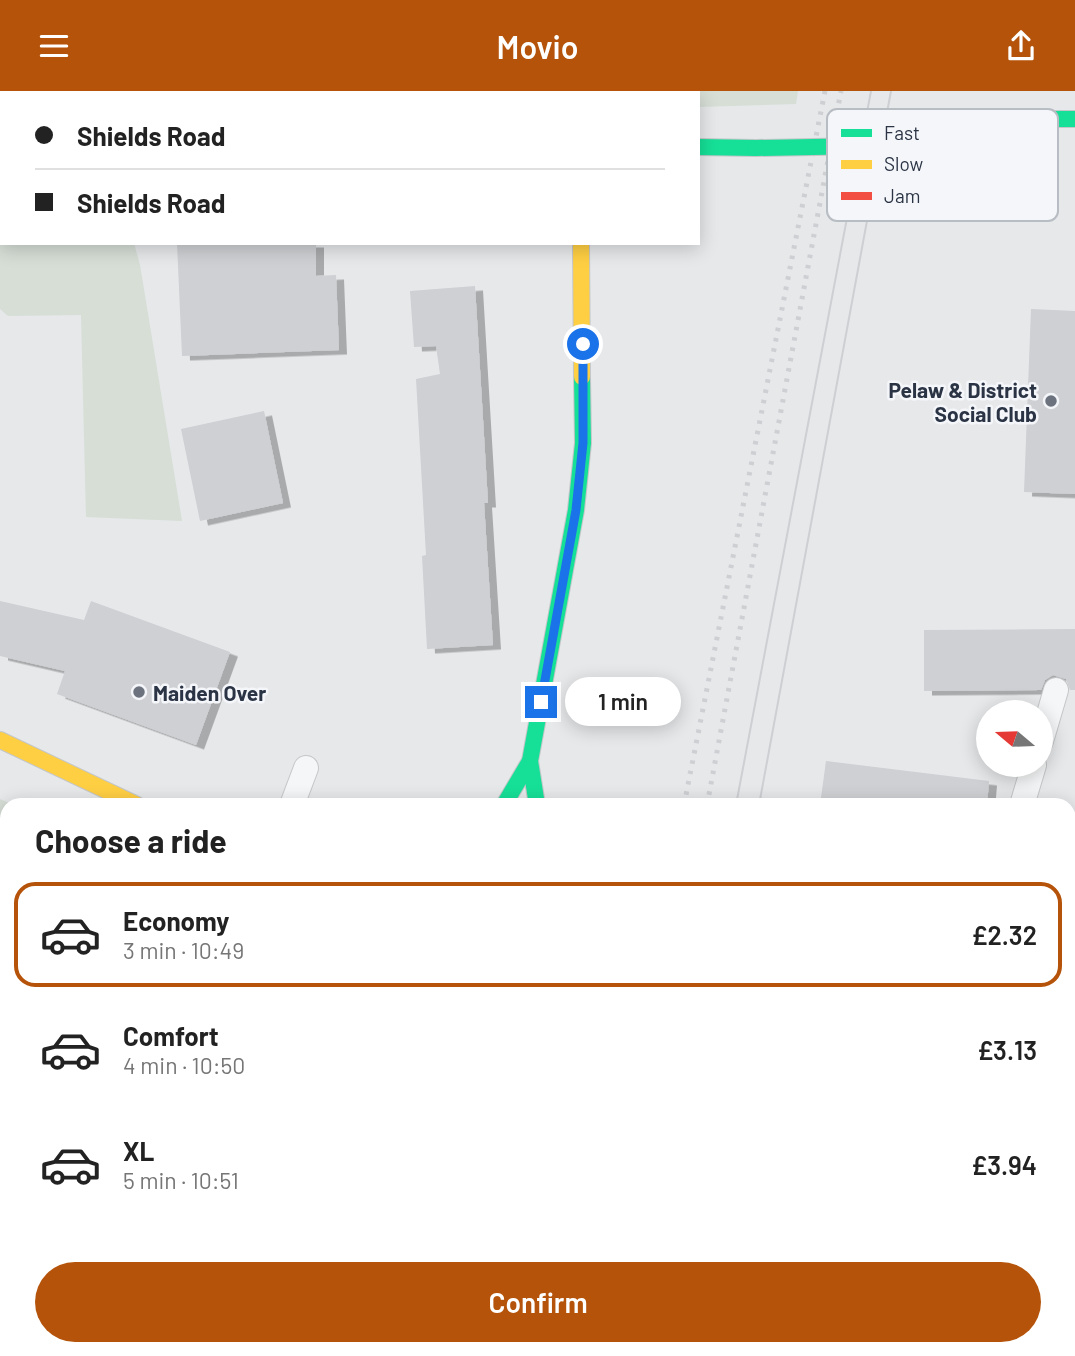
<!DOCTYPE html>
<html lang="en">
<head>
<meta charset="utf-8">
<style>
	body { margin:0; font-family:Barlow,sans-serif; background:#f6f6f6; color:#222; height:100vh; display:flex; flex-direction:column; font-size:26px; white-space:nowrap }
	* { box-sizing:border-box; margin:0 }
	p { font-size:23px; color:#767676 }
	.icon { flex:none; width:38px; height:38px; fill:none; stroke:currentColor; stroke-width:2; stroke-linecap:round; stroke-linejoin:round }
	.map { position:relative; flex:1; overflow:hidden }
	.panel { position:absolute; left:0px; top:707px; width:1076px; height:558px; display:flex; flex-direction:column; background:#fff; border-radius:21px 21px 0 0; box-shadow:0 4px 18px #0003 }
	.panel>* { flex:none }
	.hud { position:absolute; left:0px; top:0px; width:700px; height:154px; box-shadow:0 4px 18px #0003; display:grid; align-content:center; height:154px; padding:0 35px; background:#fff }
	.needle { width:46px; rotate:289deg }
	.fabs { position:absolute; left:976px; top:609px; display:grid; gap:14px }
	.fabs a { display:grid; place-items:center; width:77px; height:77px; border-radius:50%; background:#fff; box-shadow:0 4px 18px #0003; font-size:35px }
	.end { position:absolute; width:32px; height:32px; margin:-16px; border:9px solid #1a73e8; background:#fff; box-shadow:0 0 0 4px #fff }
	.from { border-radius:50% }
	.bubble { position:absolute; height:49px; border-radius:24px; background:#fff; box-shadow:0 4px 18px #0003; font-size:23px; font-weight:600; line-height:49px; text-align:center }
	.hud b { display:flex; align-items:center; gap:24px; height:66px; font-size:26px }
	.hud b+b { border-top:2px solid #e0e0e0 }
	.hud i { width:18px; height:18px; background:#222 }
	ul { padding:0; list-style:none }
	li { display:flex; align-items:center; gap:21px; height:105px; margin:0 14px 10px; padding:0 21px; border:4px solid transparent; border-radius:21px }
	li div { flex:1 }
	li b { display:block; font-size:26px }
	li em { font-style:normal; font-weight:600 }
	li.active { border-color:#b45309 }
	li>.icon { width:63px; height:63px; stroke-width:1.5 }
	h2 { padding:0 35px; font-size:32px; line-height:84px }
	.button { display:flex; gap:14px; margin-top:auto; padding:14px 35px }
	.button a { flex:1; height:80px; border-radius:42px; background:#b45309; color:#fff; font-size:28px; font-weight:600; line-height:80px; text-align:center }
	header { display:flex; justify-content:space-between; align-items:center; height:91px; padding:0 35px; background:#b45309; color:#fff; font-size:32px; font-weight:600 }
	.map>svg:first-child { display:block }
	.green { fill:#d6ded6 }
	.building { fill:#ced0d3; filter:url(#shadow) }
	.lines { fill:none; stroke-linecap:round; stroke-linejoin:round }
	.lane-casing { stroke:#c4c6c8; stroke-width:26 }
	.fast-casing { stroke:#c4c6c8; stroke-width:18 }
	.slow-casing { stroke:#c4c6c8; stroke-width:18 }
	.jam-casing { stroke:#c4c6c8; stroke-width:18 }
	.lane { stroke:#f5f6f7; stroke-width:24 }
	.fast { stroke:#16e098; stroke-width:16 }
	.slow { stroke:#ffcf43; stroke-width:16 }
	.jam { stroke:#f24e42; stroke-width:16 }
	.tram { stroke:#cecfd2; stroke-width:2 }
	.rail { stroke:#cecfd2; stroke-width:5; stroke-dasharray:3.5 7; stroke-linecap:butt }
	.fast-bridge-casing { stroke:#c4c6c8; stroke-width:18; stroke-linecap:butt }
	.fast-bridge { stroke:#16e098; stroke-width:16 }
	.route { stroke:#1a73e8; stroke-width:9 }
	.poi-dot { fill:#6c737f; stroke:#f4f6f9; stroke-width:2.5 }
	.labels { text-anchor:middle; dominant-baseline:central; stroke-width:5; stroke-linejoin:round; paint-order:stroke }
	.poi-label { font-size:21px; font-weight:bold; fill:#2b3445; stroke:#f4f6f9; text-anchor:end }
	.key { fill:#f4f6f9; stroke:#b8bcc3; stroke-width:2 }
	.key-label { font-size:19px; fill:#2b3445 }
</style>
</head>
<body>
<header><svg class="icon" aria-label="menu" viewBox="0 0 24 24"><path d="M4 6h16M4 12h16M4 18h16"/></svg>Movio<svg class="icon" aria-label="share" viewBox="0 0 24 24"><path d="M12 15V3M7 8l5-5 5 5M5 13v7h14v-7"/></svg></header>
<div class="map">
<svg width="1075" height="1265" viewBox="0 0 1075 1265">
	<defs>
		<filter id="shadow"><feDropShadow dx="8" dy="4.5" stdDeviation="0" flood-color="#0004"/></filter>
	</defs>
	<rect width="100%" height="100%" fill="#e6e8ea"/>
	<g class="green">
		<path d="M0,0H89V2H2V152H134L140,174L182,430L86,426L81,224L8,225L0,218Z"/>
		<path d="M619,0H798L796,13L698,16V2Z"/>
		<path d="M0,708L14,714H7V958L0,951Z"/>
		<path d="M216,1258H380L378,1265H215Z"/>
	</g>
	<g class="building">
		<path d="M177,152H316V185L336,184L339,259L182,265Z"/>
		<path d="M475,195L488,412H484L493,554L427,558L422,465L426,464L416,288L440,283L436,255L414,256L410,200Z"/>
		<path d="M1031,218L1075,220V403L1024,401Z"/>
		<path d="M264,320L283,412L200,430L181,338Z"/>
		<path d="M0,510L84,529L91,510L230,561L196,654L57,603L65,580L0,565Z"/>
		<path d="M1075,538V599H1070L1066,588L1053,584L1045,589L1041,599L924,600V539Z"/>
		<path d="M826,670L989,690L987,714H820Z"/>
	</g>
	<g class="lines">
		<defs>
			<g id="lane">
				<path d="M1041,650L1056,599"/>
				<path d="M292,714L306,677"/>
				<path d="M1022,714L1034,674"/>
				<path d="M0,1071L7,1069"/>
				<path d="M157,1258L158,1265"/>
			</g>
			<g id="fast">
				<path d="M571,0V2"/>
				<path d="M917,54L1016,55L1056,28H1075"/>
				<path d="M698,56L756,57"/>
				<path d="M504,714L530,670"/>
				<path d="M537,714L530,670L576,419L583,352L582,286"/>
				<path d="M1069,916L1075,908"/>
				<path d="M1069,1045L1075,1037"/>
				<path d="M431,1258L432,1265"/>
				<path d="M899,1265L905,1258"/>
				<path d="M959,1265L964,1258"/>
			</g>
			<g id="slow">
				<path d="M581,152L582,286"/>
				<path d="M0,649L137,714"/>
				<path d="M1069,1103L1075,1089"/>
				<path d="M484,1258L487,1265"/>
			</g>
			<path id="jam" d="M780,1265L788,1258"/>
		</defs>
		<use href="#lane" class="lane-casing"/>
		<use href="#fast" class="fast-casing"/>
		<use href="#slow" class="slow-casing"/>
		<use href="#jam" class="jam-casing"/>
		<use href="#lane" class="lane"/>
		<use href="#fast" class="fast"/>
		<use href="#slow" class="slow"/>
		<use href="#jam" class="jam"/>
		<g class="tram">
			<path d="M736,714L871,0"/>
			<path d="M759,714L891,0"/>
		</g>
		<g class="rail">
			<path d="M684,714L825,0"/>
			<path d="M707,714L841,0"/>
		</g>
		<defs>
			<path id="fast-bridge" d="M756,57L917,54"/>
		</defs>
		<use href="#fast-bridge" class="fast-bridge-casing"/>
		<use href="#fast-bridge" class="fast-bridge"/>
	</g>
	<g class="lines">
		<path class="route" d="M541,611L576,419L583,352V253"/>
	</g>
	<g class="poi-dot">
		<circle cx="1051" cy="310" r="7"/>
		<circle cx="139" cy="601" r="7"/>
	</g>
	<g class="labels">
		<g class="poi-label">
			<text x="1037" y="298">Pelaw &amp; District<tspan x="1037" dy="24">Social Club</tspan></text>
			<text x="153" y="601" text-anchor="start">Maiden Over</text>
		</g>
	</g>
	<rect x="827" y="18" width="231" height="112" rx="10" class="key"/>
	<rect x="841" y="38" width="31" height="8" fill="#16e098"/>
	<rect x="841" y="69" width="31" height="9" fill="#ffcf43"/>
	<rect x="841" y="101" width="31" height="8" fill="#f24e42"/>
	<g class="key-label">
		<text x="884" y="49">Fast</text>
		<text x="884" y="80">Slow</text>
		<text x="884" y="112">Jam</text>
	</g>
</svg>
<div class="fabs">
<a><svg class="needle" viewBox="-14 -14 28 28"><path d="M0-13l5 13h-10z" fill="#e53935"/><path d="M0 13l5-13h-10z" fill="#767676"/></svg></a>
</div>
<i class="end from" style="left:583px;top:253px"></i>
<i class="end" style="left:541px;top:611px"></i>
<div class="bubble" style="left:565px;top:586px;width:116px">1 min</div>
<div class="hud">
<b><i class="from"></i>Shields Road</b>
<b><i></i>Shields Road</b>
</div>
<section class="panel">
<h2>Choose a ride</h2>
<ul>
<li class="active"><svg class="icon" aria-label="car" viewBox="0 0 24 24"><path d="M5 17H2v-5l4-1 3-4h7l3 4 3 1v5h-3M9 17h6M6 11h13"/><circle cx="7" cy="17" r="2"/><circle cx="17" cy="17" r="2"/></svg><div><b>Economy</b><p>3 min · 10:49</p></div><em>£2.32</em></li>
<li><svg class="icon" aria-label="car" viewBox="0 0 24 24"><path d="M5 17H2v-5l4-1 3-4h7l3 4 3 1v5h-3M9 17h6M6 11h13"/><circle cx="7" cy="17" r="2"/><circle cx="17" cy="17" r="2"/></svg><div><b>Comfort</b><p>4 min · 10:50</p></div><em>£3.13</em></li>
<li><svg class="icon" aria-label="car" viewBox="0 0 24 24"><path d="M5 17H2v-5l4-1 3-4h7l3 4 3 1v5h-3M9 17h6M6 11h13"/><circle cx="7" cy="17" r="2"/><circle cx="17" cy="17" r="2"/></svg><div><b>XL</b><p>5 min · 10:51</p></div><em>£3.94</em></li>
</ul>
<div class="button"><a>Confirm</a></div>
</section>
</div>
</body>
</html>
